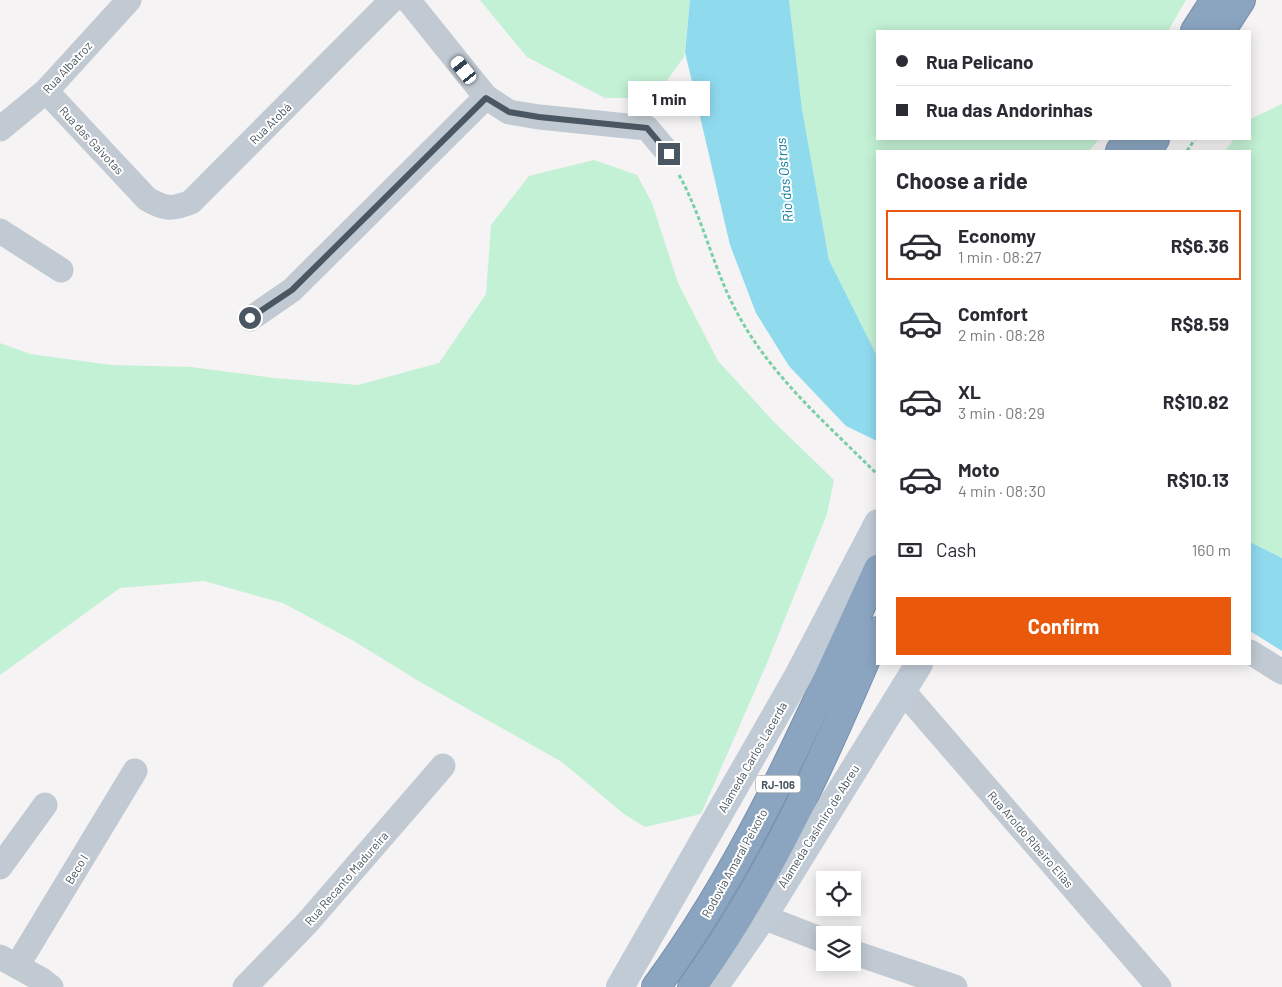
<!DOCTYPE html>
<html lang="en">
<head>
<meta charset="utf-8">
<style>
	body { margin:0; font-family:Barlow,sans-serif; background:#f7f7f7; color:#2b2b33; height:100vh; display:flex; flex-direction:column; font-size:19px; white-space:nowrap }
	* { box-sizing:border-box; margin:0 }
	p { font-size:16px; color:#7c7c81 }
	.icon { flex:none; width:28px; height:28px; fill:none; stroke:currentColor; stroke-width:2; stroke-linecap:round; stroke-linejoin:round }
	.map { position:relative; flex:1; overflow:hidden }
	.side { position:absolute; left:876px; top:150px; width:375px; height:515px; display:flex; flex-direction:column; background:#fff; border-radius:0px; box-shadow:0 2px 12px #0003 }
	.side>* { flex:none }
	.hud { position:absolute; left:876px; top:30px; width:375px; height:110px; border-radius:0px; box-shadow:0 2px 12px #0003; display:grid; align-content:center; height:110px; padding:0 20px; background:#fff }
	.buttons { position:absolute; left:816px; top:871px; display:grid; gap:10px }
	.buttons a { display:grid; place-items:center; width:45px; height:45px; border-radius:0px; background:#fff; box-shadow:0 2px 12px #0003; font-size:25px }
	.end { position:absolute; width:22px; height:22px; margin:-11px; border:6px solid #4a5661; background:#fff; box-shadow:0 0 0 2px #fff }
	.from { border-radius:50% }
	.bubble { position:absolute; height:35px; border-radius:0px; background:#fff; box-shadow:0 2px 12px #0003; font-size:16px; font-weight:700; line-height:35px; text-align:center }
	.car { position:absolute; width:15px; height:30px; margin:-15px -8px; border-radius:6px; box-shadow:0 0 4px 1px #0007; background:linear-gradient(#fff 24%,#345 0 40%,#fff 0 76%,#345 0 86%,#fff 0) }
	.hud b { display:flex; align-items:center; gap:18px; height:48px; font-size:19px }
	.hud b+b { border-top:1px solid #e1e1e2 }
	.hud i { width:12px; height:12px; background:#2b2b33 }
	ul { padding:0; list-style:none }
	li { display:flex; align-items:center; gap:15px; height:70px; margin:0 10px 8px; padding:0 10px; border:2px solid transparent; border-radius:0px }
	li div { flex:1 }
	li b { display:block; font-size:19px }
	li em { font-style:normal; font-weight:700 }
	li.current { border-color:#ea580c }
	li>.icon { width:45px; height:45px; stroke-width:1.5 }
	h2 { padding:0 20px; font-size:22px; line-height:60px }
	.pay { display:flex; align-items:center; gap:12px; height:55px; padding:0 20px; font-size:19px }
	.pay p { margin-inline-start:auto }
	.action { display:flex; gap:10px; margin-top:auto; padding:10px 20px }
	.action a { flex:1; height:58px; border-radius:0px; background:#ea580c; color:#fff; font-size:20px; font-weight:700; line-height:58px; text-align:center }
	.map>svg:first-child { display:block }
	.green { fill:#c3f1d5 }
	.water { fill:#90daee }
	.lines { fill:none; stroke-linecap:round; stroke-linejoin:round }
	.highway-casing { stroke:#7690ad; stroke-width:30 }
	.path { stroke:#7ad0a6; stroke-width:3; stroke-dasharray:4 2.5; stroke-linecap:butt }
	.street { stroke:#c1cad2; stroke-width:25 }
	.secondary { stroke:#c1cbd6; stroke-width:28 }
	.highway { stroke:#8ba5c1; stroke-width:28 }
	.route { stroke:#4a5661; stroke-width:6 }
	.labels { text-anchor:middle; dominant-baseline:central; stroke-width:4; stroke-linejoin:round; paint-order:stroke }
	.shield { fill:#fff; stroke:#808990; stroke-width:1 }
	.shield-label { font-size:11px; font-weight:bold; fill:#4a5661 }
	.street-label { font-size:12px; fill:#4a5661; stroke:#fff }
	.water-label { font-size:14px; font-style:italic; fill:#0c7c9b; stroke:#fff }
</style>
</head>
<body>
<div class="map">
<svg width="1282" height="987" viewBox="0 0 1282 987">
	<rect width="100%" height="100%" fill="#f5f3f3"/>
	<g class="green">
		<path d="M480,0H690L684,57L654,98H605L527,57Z"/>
		<path d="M789,0H1186L1168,31H878V139H1099L1089,151H878L877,356L829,260L802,109Z"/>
		<path d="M1282,104V558L1250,542V151H1225L1234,139H1250V119Z"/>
		<path d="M594,160L637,175L652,203L678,283L718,361L774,422L834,480L827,514L767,663L701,814L645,827L624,814L562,762L422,683L352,640L283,603L204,581L120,588L0,675V343L30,354L111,365L191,367L274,378L358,385L439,363L486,294L491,225L529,176Z"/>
	</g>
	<g class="water">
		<path d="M690,0H789L802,109L829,260L877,356V441L846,426L789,366L756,313L730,245L685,52Z"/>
		<path d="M1250,542L1282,558V651L1250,631Z"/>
	</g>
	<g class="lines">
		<defs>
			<g id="highway">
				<path d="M1195,31L1215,0"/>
				<path d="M1221,31L1241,0"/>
				<path d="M1120,151L1128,139"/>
				<path d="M1147,151L1155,139"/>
				<path d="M656,987C750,860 812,712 878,569"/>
				<path d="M692,987C771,878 826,754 878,631"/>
			</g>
		</defs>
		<use href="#highway" class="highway-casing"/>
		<g class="path">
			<path d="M1187,151L1195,139"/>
			<path d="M679,175C704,220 714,273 740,318C774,379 829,426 878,475"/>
		</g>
		<g class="street">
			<path d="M408,0L486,97L509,112L539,117L647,128L669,154"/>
			<path d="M46,91L147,199C165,209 171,210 191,202L392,0"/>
			<path d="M0,129L46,91L129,0"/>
			<path d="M0,231L61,270"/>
			<path d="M250,319L292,290L486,97"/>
			<path d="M1250,652L1282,672"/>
			<path d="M902,690L1159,987"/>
			<path d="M0,867L45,805"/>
			<path d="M763,917L825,941"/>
			<path d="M852,952L955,987"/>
			<path d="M0,957L42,980L51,987"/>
			<path d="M17,966L135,771"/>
			<path d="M245,987L307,923L443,766"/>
		</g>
		<g class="secondary">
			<path d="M620,987L798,676L878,523"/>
			<path d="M714,987L763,917L919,664"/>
		</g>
		<use href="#highway" class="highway"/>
	</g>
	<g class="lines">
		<path class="route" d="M250,318L292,290L486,98L509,112L539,117L647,128L669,154"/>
	</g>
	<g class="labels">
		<rect class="shield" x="755.5" y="775.5" width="45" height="17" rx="4"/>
		<g class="shield-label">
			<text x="778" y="784">RJ-106</text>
		</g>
		<g class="street-label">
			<text transform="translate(67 67) rotate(-47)">Rua Albatroz</text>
			<text transform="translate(270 123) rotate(-45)">Rua Atobá</text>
			<text transform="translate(92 140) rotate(47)">Rua das Gaivotas</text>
			<text transform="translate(752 757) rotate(-60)">Alameda Carlos Lacerda</text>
			<text transform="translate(818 826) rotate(-58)">Alameda Casimiro de Abreu</text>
			<text transform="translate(1031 839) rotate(49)">Rua Aroldo Ribeiro Elias</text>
			<text transform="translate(734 863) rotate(-61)">Rodovia Amaral Peixoto</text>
			<text transform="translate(76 869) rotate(-59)">Beco I</text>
			<text transform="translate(346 878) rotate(-49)">Rua Recanto Madureira</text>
		</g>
		<g class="water-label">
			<text transform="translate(784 180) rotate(-95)">Rio das Ostras</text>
		</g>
	</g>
</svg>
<div class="buttons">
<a><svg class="icon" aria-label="locate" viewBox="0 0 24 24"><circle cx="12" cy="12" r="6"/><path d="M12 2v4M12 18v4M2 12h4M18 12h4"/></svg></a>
<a><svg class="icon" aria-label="layers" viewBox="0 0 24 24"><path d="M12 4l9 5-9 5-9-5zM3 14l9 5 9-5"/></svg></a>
</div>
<i class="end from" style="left:250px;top:318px"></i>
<i class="end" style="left:669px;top:154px"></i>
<div class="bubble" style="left:628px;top:81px;width:82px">1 min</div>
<i class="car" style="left:464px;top:70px;rotate:321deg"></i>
<div class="hud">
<b><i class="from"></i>Rua Pelicano</b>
<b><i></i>Rua das Andorinhas</b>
</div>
<section class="side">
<h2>Choose a ride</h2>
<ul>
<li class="current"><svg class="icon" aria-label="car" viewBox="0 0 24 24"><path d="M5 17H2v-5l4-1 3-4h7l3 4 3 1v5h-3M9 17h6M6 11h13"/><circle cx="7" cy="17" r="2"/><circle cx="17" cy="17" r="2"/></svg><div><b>Economy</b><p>1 min · 08:27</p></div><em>R$6.36</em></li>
<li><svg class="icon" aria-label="car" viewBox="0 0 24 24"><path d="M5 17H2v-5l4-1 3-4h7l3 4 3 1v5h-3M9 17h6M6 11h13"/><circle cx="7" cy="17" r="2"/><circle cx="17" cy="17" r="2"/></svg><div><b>Comfort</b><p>2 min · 08:28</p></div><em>R$8.59</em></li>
<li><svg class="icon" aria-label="car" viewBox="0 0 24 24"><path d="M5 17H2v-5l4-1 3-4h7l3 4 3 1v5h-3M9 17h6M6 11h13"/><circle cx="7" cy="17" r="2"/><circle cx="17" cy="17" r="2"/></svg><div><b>XL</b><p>3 min · 08:29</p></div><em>R$10.82</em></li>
<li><svg class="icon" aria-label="car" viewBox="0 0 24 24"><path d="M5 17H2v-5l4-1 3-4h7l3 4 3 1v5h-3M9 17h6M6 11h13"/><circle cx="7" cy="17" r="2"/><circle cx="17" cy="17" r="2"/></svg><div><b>Moto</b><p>4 min · 08:30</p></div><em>R$10.13</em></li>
</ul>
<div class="pay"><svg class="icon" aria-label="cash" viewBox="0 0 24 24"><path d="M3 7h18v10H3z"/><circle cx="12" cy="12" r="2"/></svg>Cash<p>160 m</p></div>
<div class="action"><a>Confirm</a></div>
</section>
</div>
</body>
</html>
